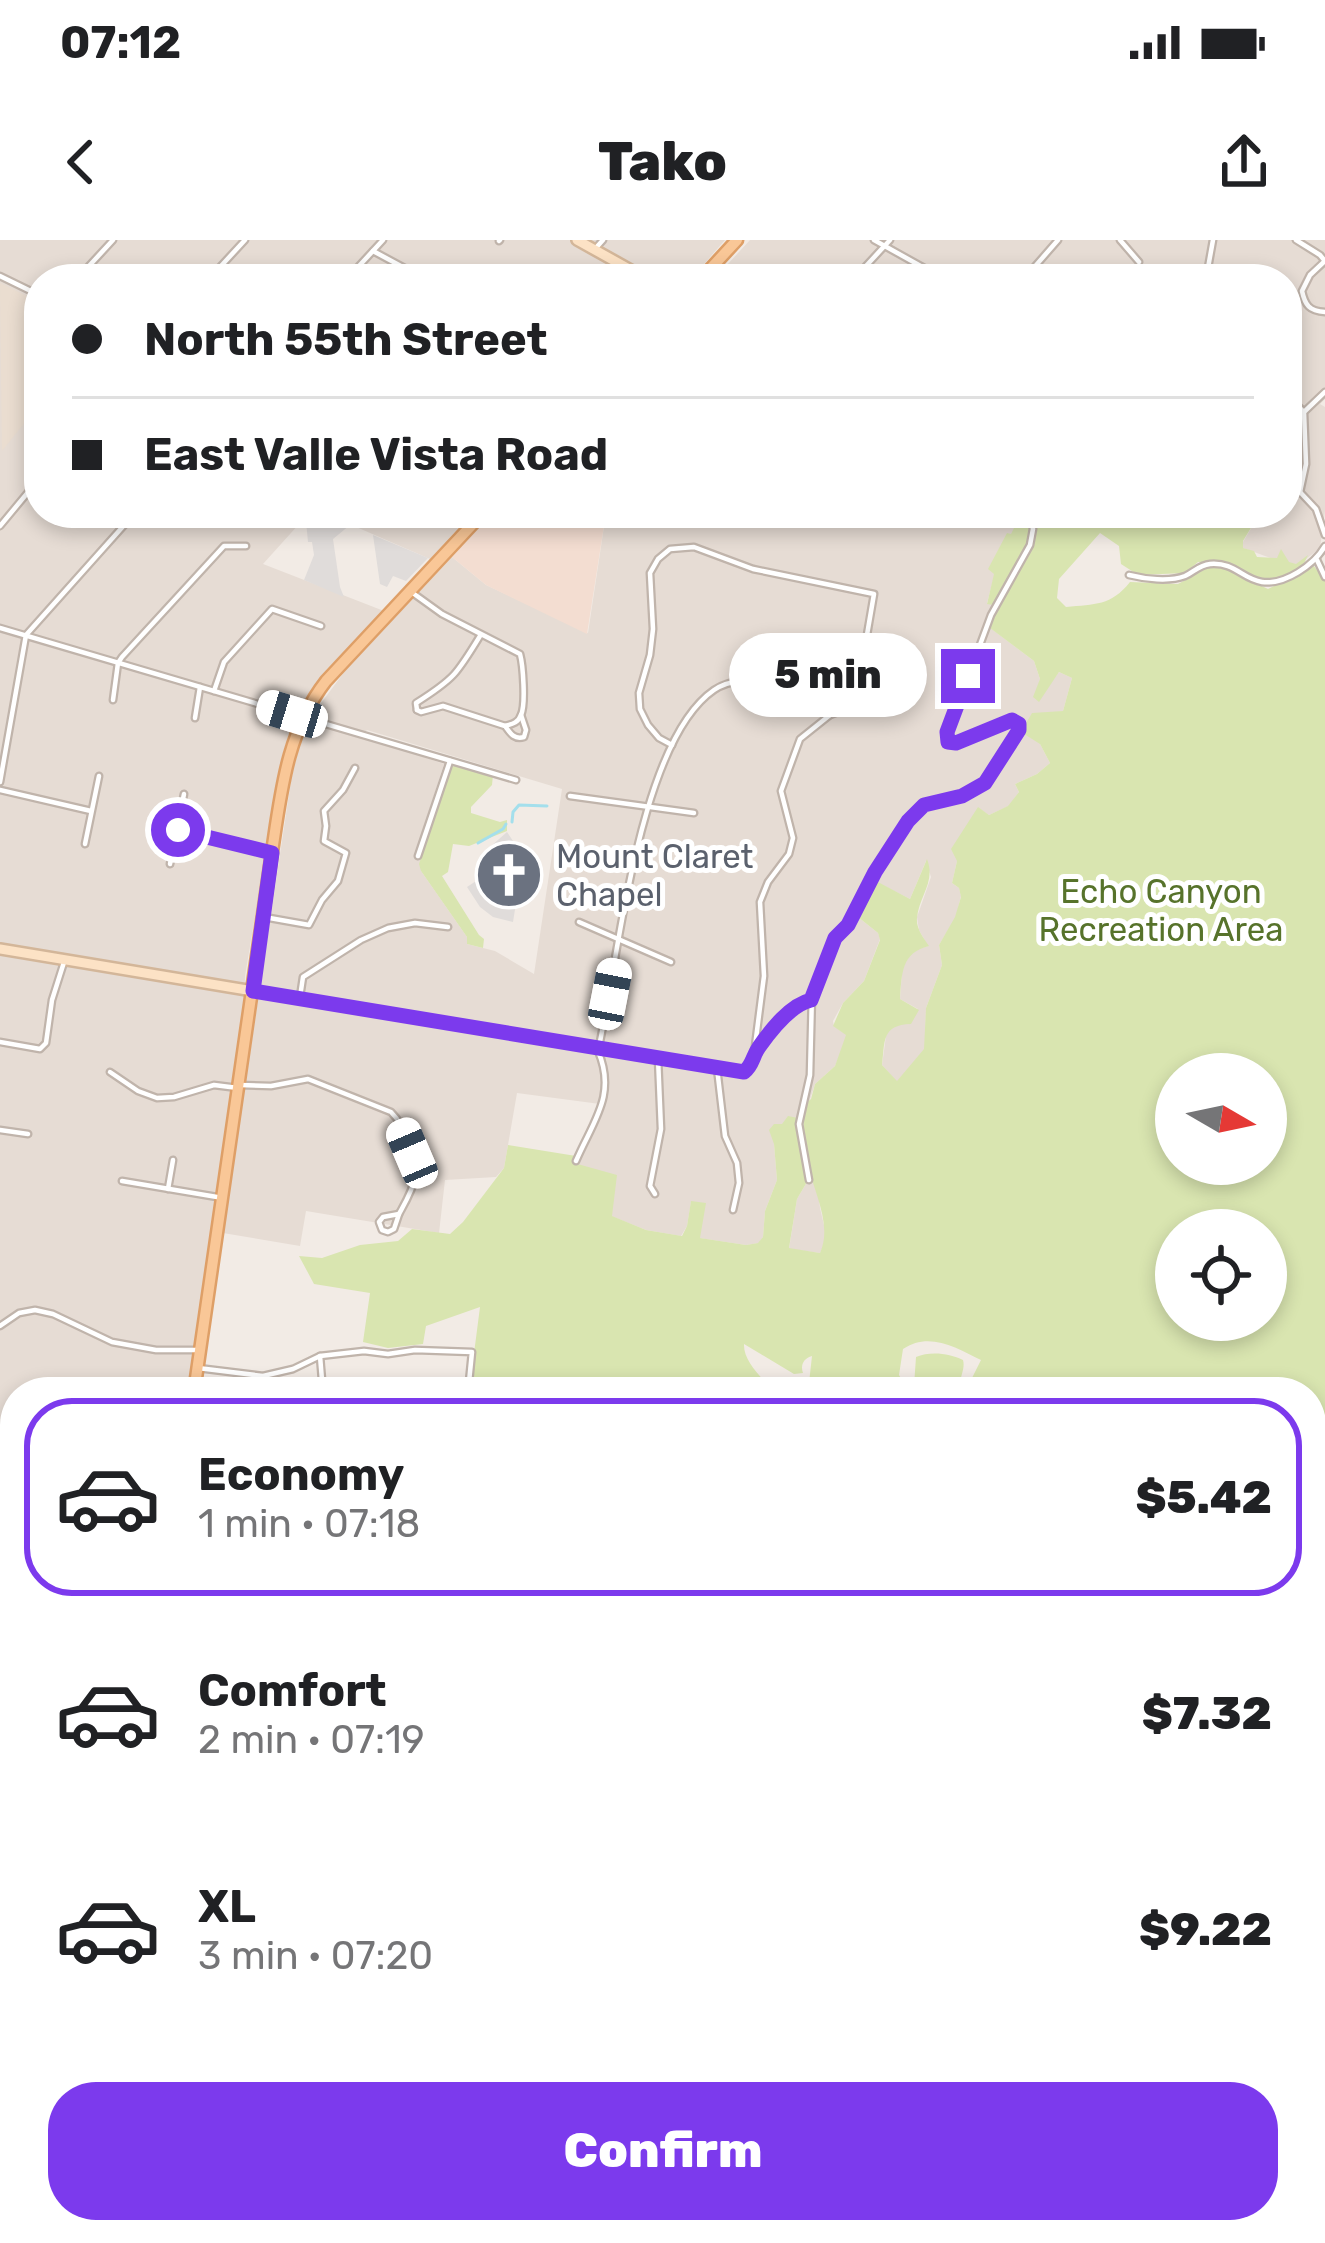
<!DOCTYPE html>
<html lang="en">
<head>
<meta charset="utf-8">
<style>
	body { margin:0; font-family:Rubik,sans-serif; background:#f6f6f6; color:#202124; height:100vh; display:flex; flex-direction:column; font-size:45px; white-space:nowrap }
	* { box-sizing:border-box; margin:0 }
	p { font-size:39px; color:#757577 }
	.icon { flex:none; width:66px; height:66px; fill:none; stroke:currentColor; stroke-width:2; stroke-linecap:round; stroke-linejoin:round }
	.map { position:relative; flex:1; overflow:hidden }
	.details { position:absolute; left:0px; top:1137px; width:1326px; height:867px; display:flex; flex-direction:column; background:#fff; border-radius:48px 48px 0 0; box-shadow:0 6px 18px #0003 }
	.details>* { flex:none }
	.banner { position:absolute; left:24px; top:24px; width:1278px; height:264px; border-radius:48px; box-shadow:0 6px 18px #0003; display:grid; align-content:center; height:264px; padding:0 48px; background:#fff }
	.needle { width:78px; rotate:99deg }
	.controls { position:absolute; left:1155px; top:813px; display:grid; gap:24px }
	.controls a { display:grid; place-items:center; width:132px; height:132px; border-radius:50%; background:#fff; box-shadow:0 6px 18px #0003; font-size:60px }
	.end { position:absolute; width:54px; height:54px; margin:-27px; border:15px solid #7c3aed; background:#fff; box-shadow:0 0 0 6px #fff }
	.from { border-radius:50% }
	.bubble { position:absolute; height:84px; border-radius:42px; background:#fff; box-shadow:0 6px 18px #0003; font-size:39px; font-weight:800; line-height:84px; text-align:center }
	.car { position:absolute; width:36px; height:72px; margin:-36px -18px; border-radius:15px; box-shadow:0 0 9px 3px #0007; background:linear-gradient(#fff 24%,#345 0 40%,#fff 0 76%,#345 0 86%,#fff 0) }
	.banner b { display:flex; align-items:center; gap:42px; height:114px; font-size:45px }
	.banner b+b { border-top:3px solid #e0e0e0 }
	.banner i { width:30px; height:30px; background:#202124 }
	ul { padding:21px 0 0; list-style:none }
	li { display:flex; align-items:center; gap:36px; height:198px; margin:0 24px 18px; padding:0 24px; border:6px solid transparent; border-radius:48px }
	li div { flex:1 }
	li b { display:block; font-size:45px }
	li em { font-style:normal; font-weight:800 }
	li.on { border-color:#7c3aed }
	li>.icon { width:108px; height:108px; stroke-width:1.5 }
	.action { display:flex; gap:24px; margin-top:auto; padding:24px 48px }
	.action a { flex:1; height:138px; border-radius:48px; background:#7c3aed; color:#fff; font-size:48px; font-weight:800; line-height:138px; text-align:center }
	.status { display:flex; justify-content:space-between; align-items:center; height:84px; padding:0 60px; background:#fff; direction:ltr }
	.status svg { height:33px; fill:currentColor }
	header { display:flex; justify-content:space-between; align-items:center; height:156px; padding:0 48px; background:#fff; font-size:54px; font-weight:800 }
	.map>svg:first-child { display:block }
	.residential { fill:#e6dcd4 }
	.commercial { fill:#f3ddd1 }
	.education { fill:#eaddd0 }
	.green { fill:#d9e5b0; fill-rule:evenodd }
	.parking { fill:#e0dcda }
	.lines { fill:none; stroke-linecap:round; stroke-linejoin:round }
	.stream { stroke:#a4dfec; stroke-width:3 }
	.street-casing { stroke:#c0b4ab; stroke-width:9 }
	.secondary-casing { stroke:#d3b699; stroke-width:14 }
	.primary-casing { stroke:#de9f67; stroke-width:15 }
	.street { stroke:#fff; stroke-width:4.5 }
	.secondary { stroke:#fce2c5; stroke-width:9 }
	.primary { stroke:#f9c797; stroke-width:10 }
	.route { stroke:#7c3aed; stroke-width:15 }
	.labels { text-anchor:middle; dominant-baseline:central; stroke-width:10; stroke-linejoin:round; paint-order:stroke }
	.worship-label { font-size:33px; fill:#5b616d; stroke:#fff; text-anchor:start }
	.park-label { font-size:33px; fill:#57732b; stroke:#fff }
</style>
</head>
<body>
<div class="status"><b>07:12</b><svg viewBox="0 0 49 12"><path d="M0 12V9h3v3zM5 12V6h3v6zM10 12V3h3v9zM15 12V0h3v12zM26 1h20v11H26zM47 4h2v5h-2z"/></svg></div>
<header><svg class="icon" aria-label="back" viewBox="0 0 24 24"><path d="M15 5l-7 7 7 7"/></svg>Tako<svg class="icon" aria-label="share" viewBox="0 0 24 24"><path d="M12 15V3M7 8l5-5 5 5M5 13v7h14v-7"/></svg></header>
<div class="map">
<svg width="1325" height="2003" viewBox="0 0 1325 2003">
	<rect width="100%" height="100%" fill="#f2ebe5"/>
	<g class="residential">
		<path d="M0,0H725L691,39H39V273H309L263,324L384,371L327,429L310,452L291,487L282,516L245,736L244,767L188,1152H15V1490L0,1488Z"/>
		<path d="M750,0H1325V159L1320,164L1325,167V271L1320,308L1296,327L1243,308V302L1260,273H1287V39H714Z"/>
		<path d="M324,273H472L430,319Z"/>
		<path d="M606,273H1015L1013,278L1018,281L995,333L987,363L993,365L985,384L1034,421L1040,439L1038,461L1059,432L1072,438L1063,471L1059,472L1040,504L1050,523L1037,534L1015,544L1019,552L1009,566L989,575L978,568L957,621L952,643L959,648L961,656L956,677L939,705L942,725L926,768L925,809L897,842L882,825L886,796L888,791L918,769L900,759L902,732L906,718L915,710L928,706L919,690L917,677L931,637L926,621L910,659L876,642L858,677L878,693L880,699L864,741L843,763L833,781L834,786L847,795L846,801L835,826L815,844L809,862L820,968L827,998L820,1013L789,1009L797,959L807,942L797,878L774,904L777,940L765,971L763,997L759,1003L746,1005L699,998L705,964L691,962L687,986L681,996L646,990L611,976L574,923L600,864L517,853L504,928L496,937L445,940L439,993L306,971L300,1006L223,993L291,541L302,495L308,484L315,483L371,499L444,524L414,618L421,619V631L467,697V704L495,711L534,734L562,549L367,490L365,492L315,477L313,474L345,431L452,317L486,345L588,393Z"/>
		<path d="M1325,1480V1651L1311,1643V1523L1314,1521L1321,1484Z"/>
		<path d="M0,1565L15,1568V1989H65L63,2003H0Z"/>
		<path d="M1311,1696L1325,1698V2003H1035L950,1989H1311Z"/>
		<path d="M633,1989H876L964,2003H631Z"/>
	</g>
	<path class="commercial" d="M493,273H606L587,394L486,345L452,317Z"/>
	<path class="education" d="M0,43L39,62V165L2,211Z"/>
	<g class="green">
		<path d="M1015,273H1027C1037,307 1010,337 993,365L987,364L994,334L988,329L1007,293L1011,294L1017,282L1013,278Z"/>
		<path d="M1033,273H1260L1243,301V308L1254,311L1257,317L1277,318L1281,309L1289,322L1296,324L1308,315L1302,328L1269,341L1255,338L1233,324L1198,322L1185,333L1138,335L1121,324L1119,306L1100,293L1059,339L1057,358L1066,367C1095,364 1111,366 1130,342L1178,344L1207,328L1220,326L1268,349L1314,326L1325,341V1480L1321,1484L1314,1521L1311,1523V1152H965L981,1120C957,1108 929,1091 903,1109L899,1135L902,1140L914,1146L916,1117C930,1111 949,1113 963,1120C966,1130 957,1141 960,1152H808L812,1116C804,1118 800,1125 803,1133L794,1134L744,1104C743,1121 762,1138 774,1152H469L480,1067L426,1086L423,1104L388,1108L363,1102L370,1053L314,1044L299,1016L322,1018L360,1005L398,1001L412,989L450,994L463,982L504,928L508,905L576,916L574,923L617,935L612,976L646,990L682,996L687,986L691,961L706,963L700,998L746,1005L758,1003L763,997L765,971L777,940L774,904L769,890L774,884H782L788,876L798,878L800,909L807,942L797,959L789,1008L820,1013C833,984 813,951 807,921C803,902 802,883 805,864L811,859L815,844L835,826L846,795L833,786L843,763L864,741L880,700L878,693L858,677L876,641L910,659L927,619C936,642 919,656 917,678C916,689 924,698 929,706C901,713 902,733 900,759L919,770L911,784C881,785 885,802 882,825L897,841L924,809L926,768L942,725L939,705L955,677L961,657L959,648L952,643L957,621L951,609L978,567L989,575L1008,566L1019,552L1015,544L1037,534L1050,523L1040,504L1021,492L1032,473L1063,471L1072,438L1059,432L1039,462L1033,457L1040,439L1034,421L990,388L998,367L1034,302ZM1176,834H1266V924H1176ZM1176,990H1266V1080H1176Z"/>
		<path d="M455,525L493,535L492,545L471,567V573L500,582L507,580V591L469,606L453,604L448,632L442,636L479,695L484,699L483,708L467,704V697L421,631L419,624L451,528Z"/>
	</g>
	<g class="parking">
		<path d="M324,273L350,285L333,299L340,347L344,357L304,340L314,315L312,302H308L306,281L309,273Z"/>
		<path d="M373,295L428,318L406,341L393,336L387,347L380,344Z"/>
		<path d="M507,592L513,601L510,620L499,626L498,633L501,642L509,644V653L517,657L513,682L493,677L480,667L467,647L479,639L475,628L482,614Z"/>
	</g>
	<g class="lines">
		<g class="stream">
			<path d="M512,582L513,572L519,565L547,566"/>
			<path d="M478,603L503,589L506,584"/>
		</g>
		<defs>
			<g id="street">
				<path d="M874,0L944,39"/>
				<path d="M1120,0L1139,22"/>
				<path d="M1296,0L1320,15L1325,21"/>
				<path d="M499,1L500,0"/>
				<path d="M594,10L603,0"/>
				<path d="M373,11L425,39"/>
				<path d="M1325,21L1310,35L1302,51C1305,65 1309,71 1325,72"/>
				<path d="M0,36L39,55"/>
				<path d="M77,39L113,0"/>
				<path d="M209,39L245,0"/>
				<path d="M347,39L383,0"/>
				<path d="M854,39L890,0"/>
				<path d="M1024,39L1058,0"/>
				<path d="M1206,39L1213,0"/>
				<path d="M1287,155L1304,172"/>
				<path d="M1300,252L1306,224L1304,172L1325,152"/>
				<path d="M1287,255L1300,252L1316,269L1325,295"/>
				<path d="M0,286L39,239"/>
				<path d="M1317,320L1325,337"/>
				<path d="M1129,335C1145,339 1169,342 1185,336C1194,332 1199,325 1210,324C1235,322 1242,339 1262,342C1285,345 1314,325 1325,306"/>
				<path d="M410,351L442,374L520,414C523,425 526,464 521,475C518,483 512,484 505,486"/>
				<path d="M0,388L516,540"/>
				<path d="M214,451L224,422L272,369L321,386"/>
				<path d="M113,460L118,423L122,417L224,306H246"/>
				<path d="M417,470L421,472L443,466L505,486C510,493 514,500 524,497L526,490L521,475"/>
				<path d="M417,470L416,463C454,439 457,434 480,396"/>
				<path d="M195,478L200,447"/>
				<path d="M0,542L26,395L135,273"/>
				<path d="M0,550L91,571"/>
				<path d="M570,556L694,573"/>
				<path d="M178,590L271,612"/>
				<path d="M85,604L99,536"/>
				<path d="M418,616L450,521"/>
				<path d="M170,624L184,554"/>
				<path d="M264,677L309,685L322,660L338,641L346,613L324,601L326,586L324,571L343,550L355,528"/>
				<path d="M579,682L671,722"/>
				<path d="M253,751L747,831L754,814L764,736L760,662L768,642L789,614L793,598L781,551L800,499L830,475L851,467L856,459L874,354L753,329L694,307L670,309L658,319L650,333L653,389L650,415L639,453L640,469L648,485L659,498L672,505"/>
				<path d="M300,757L303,737L361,700L388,688L415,683L448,687"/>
				<path d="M0,802L40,809L46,803L52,760L65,719"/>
				<path d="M758,809C771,791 788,768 810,761"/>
				<path d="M717,828L725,896L737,923L739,943L733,970"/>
				<path d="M110,832L138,851L157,858L174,857L214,845L238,848"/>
				<path d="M240,845L271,846L308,839L391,872C405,886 418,917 415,937C413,950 405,963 399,974"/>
				<path d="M0,890L28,894"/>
				<path d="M576,921C593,881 617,855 598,811C618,723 638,502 714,450C730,439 757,438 776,441C795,444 814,463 830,475"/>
				<path d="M809,940L799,884L810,835L812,753L835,698L848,685L884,616L914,575L924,565L963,556L985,543L1019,490V484L1011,480L956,503H950L946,497L991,375L1030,305L1033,289L1030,273"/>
				<path d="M122,941L217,957"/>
				<path d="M168,949L173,920"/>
				<path d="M655,954L650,946L661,889L658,818"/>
				<path d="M399,974L394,989L388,992L382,990L379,982L383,977Z"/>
				<path d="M0,1086L19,1073L35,1070L53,1074L112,1102L156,1110H198"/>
				<path d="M320,1116L323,1152"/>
				<path d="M198,1128L263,1136L293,1129L320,1116L364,1111L388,1114L415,1110L472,1112L468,1152"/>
				<path d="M0,1275L15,1278"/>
				<path d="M0,1418L15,1421"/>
				<path d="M0,1559L15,1561"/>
				<path d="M0,1732L15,1735"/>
				<path d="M10,1734L13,1714"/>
				<path d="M0,1819L5,1786L15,1787"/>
				<path d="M1311,1915L1325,1918"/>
				<path d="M431,2001L436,1989"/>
				<path d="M381,2003L410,1992L435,2003"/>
				<path d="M1095,2003L1099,1989"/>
				<path d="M1196,2003L1198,1989"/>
			</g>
			<g id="secondary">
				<path d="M577,0L647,39"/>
				<path d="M0,709L253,751"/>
				<path d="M0,1841L15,1843"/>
				<path d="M914,1989L999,2003"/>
				<path d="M627,2003L629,1989"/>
			</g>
			<g id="primary">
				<path d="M701,39L737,0"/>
				<path d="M194,1152L272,612C281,552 287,491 326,441L483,273"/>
				<path d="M67,2003L69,1989"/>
				<path d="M74,2003L76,1989"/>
			</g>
		</defs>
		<use href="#street" class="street-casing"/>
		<use href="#secondary" class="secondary-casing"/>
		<use href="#primary" class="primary-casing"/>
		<use href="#street" class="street"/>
		<use href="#secondary" class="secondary"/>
		<use href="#primary" class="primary"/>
	</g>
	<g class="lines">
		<path class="route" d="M178,590L272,613L253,751L744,832C753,825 752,817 759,807C771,790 790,765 811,760L835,698L848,685L875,632L908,581L924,565L962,556L985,543L1019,490V484L1012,480L956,503L948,502L947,492L968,436"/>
	</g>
	<defs>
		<symbol id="church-disc" viewBox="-11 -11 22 22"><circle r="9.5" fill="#6b7280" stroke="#fff"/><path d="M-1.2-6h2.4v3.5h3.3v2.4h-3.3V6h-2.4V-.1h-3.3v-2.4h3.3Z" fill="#fff"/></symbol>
	</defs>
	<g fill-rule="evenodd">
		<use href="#church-disc" x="471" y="597" width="76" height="76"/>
	</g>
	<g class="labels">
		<g class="worship-label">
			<text x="556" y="616">Mount Claret<tspan x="556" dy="38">Chapel</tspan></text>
		</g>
		<g class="park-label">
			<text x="1161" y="651">Echo Canyon<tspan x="1161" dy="38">Recreation Area</tspan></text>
		</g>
	</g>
</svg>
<div class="controls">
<a><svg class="needle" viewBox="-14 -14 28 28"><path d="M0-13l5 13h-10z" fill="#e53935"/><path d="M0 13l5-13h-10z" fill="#757577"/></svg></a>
<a><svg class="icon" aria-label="locate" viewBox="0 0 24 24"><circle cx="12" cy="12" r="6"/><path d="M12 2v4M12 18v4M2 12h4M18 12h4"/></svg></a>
</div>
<i class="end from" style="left:178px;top:590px"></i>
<i class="end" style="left:968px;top:436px"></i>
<div class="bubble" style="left:729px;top:393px;width:198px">5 min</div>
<i class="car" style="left:292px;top:474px;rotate:287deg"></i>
<i class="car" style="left:610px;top:754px;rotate:11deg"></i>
<i class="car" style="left:412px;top:913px;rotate:337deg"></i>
<div class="banner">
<b><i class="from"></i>North 55th Street</b>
<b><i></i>East Valle Vista Road</b>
</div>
<section class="details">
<ul>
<li class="on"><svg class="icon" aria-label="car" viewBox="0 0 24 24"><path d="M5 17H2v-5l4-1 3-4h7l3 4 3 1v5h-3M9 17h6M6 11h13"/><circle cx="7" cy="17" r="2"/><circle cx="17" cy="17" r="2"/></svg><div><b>Economy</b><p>1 min · 07:18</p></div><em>$5.42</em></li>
<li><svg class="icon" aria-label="car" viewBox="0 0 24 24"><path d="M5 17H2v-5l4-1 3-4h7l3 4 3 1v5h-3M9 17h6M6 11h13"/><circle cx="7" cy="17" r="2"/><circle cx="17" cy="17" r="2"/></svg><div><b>Comfort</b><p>2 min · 07:19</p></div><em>$7.32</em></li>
<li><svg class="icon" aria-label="car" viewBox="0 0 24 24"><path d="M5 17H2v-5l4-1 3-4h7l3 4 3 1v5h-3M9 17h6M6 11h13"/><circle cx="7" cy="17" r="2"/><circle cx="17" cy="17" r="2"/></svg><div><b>XL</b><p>3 min · 07:20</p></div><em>$9.22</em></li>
</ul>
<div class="action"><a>Confirm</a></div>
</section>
</div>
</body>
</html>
